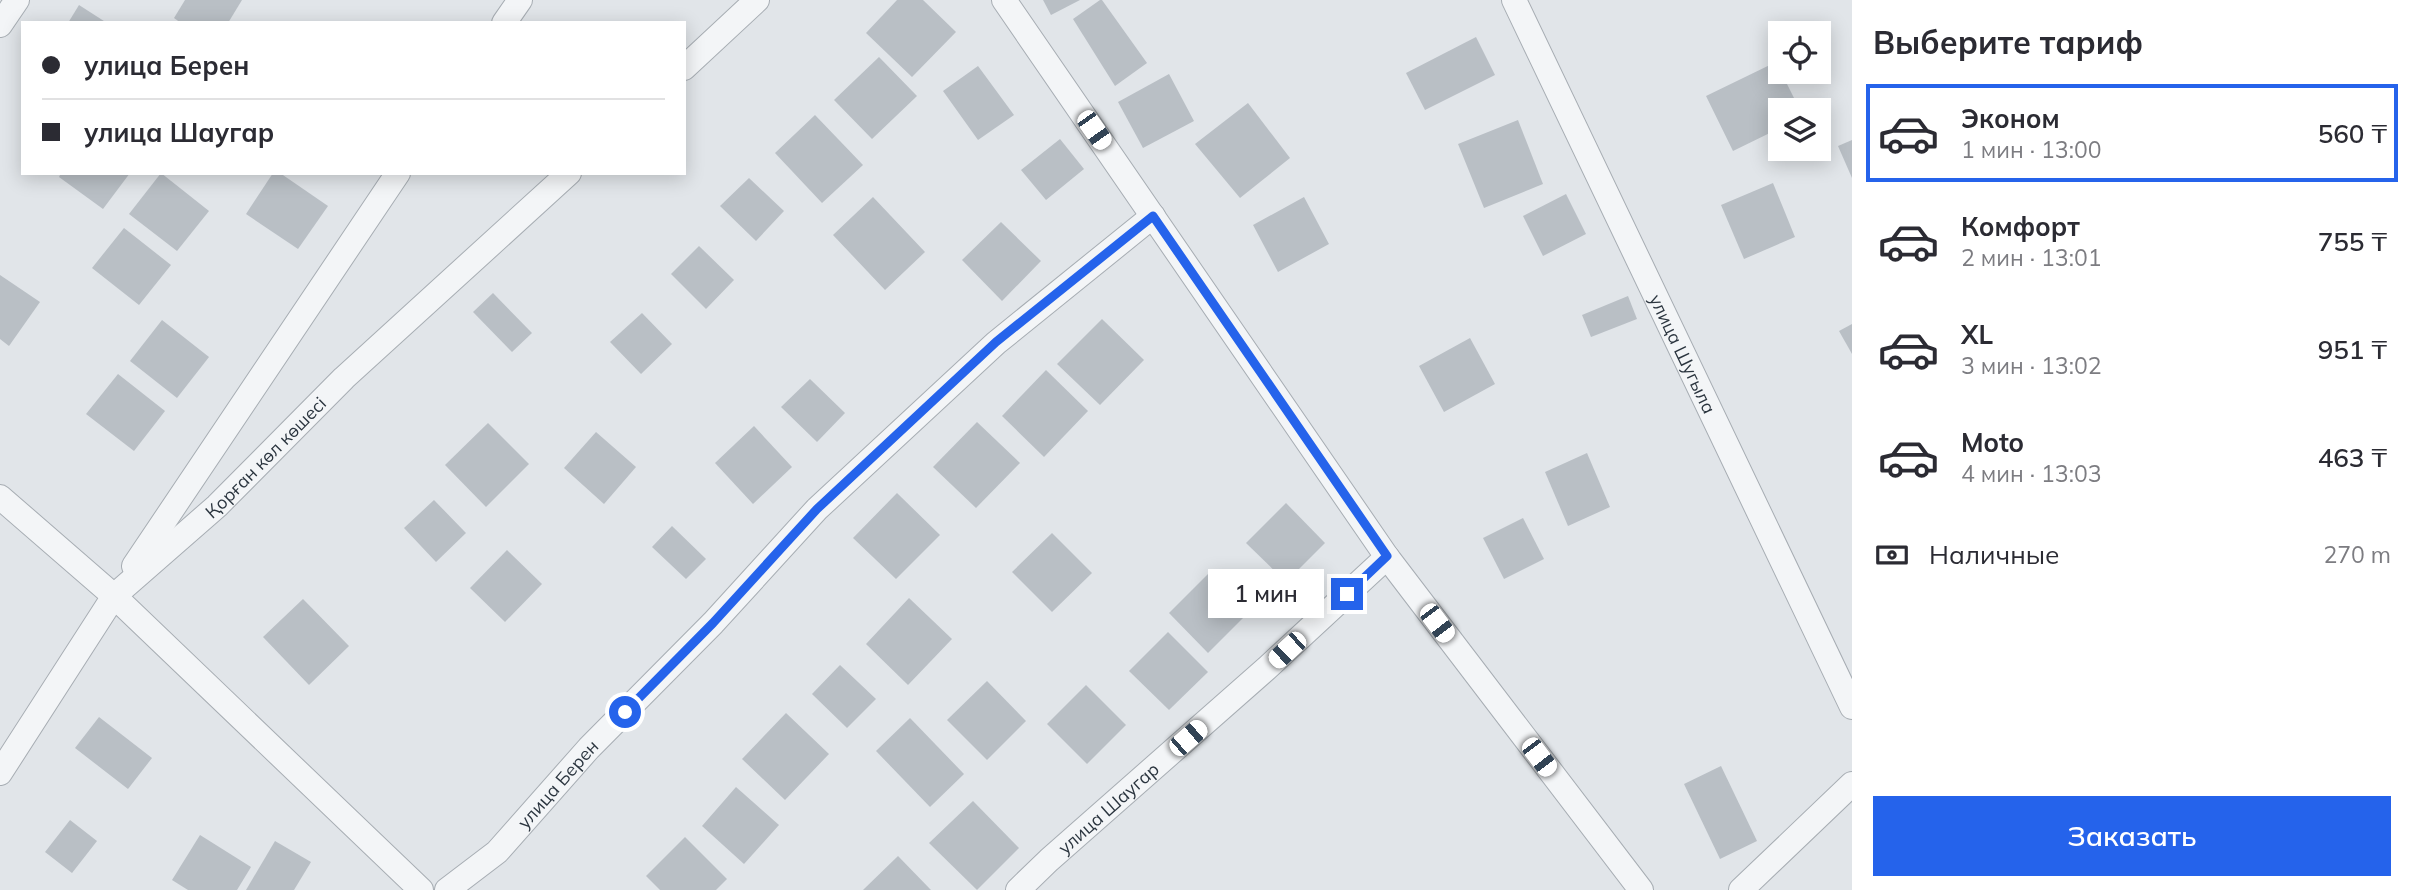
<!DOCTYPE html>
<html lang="ru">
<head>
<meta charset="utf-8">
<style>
	body { margin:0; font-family:Mulish,sans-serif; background:#f2f2f3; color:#2b2b33; height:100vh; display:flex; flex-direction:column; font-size:26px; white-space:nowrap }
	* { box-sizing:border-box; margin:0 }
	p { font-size:23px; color:#7c7c81 }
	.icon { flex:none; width:38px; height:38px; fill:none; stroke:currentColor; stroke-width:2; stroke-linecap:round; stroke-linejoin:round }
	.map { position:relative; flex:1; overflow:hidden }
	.side { display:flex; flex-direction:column; background:#fff; width:560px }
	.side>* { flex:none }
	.top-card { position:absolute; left:21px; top:21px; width:665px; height:154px; border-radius:0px; box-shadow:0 4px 18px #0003; display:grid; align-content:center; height:154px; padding:0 21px; background:#fff }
	.fabs { position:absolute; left:1768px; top:21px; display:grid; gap:14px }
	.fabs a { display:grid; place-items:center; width:63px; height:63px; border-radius:0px; background:#fff; box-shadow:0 4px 18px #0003; font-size:35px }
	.end { position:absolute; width:32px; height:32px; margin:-16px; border:9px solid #2563eb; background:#fff; box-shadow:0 0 0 4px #fff }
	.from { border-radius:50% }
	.bubble { position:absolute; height:49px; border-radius:0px; background:#fff; box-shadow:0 4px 18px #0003; font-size:23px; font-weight:600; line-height:49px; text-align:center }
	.car { position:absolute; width:21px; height:42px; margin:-21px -10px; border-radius:9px; box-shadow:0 0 5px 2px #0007; background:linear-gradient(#fff 24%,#345 0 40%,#fff 0 76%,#345 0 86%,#fff 0) }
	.top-card b { display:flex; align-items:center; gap:24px; height:66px; font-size:26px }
	.top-card b+b { border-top:2px solid #e1e1e2 }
	.top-card i { width:18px; height:18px; background:#2b2b33 }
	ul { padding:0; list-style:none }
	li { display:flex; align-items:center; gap:21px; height:98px; margin:0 14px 10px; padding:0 7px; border:4px solid transparent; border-radius:0px }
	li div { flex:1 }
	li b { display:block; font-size:26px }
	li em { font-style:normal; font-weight:600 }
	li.current { border-color:#2563eb }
	li>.icon { width:63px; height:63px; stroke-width:1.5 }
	h2 { padding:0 21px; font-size:32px; line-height:84px }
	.pay { display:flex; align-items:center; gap:18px; height:77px; padding:0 21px; font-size:26px }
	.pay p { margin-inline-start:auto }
	.primary-button { display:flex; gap:14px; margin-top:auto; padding:14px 21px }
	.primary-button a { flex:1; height:80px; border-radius:0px; background:#2563eb; color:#fff; font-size:28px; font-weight:600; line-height:80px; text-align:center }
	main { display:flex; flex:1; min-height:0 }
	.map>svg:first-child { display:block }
	.building { fill:#b9bfc5 }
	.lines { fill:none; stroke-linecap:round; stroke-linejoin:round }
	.minor-casing { stroke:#a7adb3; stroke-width:26 }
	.minor { stroke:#f3f5f7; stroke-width:24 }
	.route { stroke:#2563eb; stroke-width:9 }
	.labels { text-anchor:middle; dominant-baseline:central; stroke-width:5; stroke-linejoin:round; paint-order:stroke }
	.street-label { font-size:18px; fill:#2b353f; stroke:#f0f4f6 }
</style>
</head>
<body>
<main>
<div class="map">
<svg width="1852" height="890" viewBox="0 0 1852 890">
	<rect width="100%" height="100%" fill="#e1e5e9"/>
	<g class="building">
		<path d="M185,0H242L228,23H181L174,18Z"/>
		<path d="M897,0H923L956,32L912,77L866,33Z"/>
		<path d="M1043,0H1080L1051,15Z"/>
		<path d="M1100,0H1102L1147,63L1115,86L1073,19Z"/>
		<path d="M79,5L107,23H68Z"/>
		<path d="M1476,37L1495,75L1425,110L1406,73Z"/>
		<path d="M879,57L917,96L872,139L834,100Z"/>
		<path d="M1776,62L1800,110H1780V128L1733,151L1706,96Z"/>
		<path d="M978,66L1014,115L978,140L943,91Z"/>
		<path d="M1169,74L1194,121L1143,148L1118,102Z"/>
		<path d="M1248,103L1290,158L1240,198L1195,144Z"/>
		<path d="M815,115L863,165L822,203L775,153Z"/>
		<path d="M1518,120L1543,184L1484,208L1458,144Z"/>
		<path d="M1060,139L1084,169L1046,200L1021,170Z"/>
		<path d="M1852,140V178L1838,146Z"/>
		<path d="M61,173H130L103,209L59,177Z"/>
		<path d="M161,173L209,211L177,251L129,214Z"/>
		<path d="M273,173H280L328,206L298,249L246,214Z"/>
		<path d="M749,178L784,211L756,241L720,206Z"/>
		<path d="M1773,183L1795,237L1744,259L1721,205Z"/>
		<path d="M1566,194L1586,234L1543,256L1523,216Z"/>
		<path d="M873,197L925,252L885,290L833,235Z"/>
		<path d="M1304,197L1329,244L1278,272L1253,225Z"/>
		<path d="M1001,222L1041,261L1002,301L962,260Z"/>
		<path d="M124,228L171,265L139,305L92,268Z"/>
		<path d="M699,246L734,280L706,309L671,274Z"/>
		<path d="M0,275L40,302L9,346L0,339Z"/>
		<path d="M493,293L532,333L512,352L473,312Z"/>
		<path d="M1628,296L1637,319L1591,337L1582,315Z"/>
		<path d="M642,313L672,344L641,374L610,342Z"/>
		<path d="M1102,319L1144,360L1100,405L1057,364Z"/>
		<path d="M162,320L209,357L177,398L130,361Z"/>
		<path d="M1852,324V354L1839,331Z"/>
		<path d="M1470,338L1495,384L1444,412L1419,366Z"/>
		<path d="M1046,370L1088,411L1044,457L1002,416Z"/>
		<path d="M118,374L165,411L134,451L86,414Z"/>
		<path d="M810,379L845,413L817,442L781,407Z"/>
		<path d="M977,422L1020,463L976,508L933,467Z"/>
		<path d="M488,423L529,464L486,507L445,465Z"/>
		<path d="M754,426L792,467L753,504L715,463Z"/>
		<path d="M596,432L636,467L604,504L564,468Z"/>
		<path d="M1587,453L1610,507L1568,526L1545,472Z"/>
		<path d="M897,493L940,535L896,579L853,538Z"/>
		<path d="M434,500L466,533L436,562L404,528Z"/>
		<path d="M1286,503L1325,543L1286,582L1246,543Z"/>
		<path d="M1523,518L1544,559L1504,579L1483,538Z"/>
		<path d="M672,526L706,559L686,579L652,547Z"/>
		<path d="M1052,533L1092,573L1052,612L1012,572Z"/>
		<path d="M507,550L542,584L505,622L470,588Z"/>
		<path d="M1208,574L1247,614L1208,653L1169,613Z"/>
		<path d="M909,598L952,639L908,685L866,644Z"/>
		<path d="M303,599L349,646L309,685L263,637Z"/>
		<path d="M1168,632L1208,672L1169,710L1129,671Z"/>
		<path d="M840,665L876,699L847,728L812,694Z"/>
		<path d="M987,681L1026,721L987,760L947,720Z"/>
		<path d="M1086,685L1126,725L1087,764L1047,724Z"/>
		<path d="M786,713L829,754L785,800L742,759Z"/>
		<path d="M99,717L152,758L128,789L75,748Z"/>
		<path d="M910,718L964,774L930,807L876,751Z"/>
		<path d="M1721,766L1757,841L1720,859L1684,784Z"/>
		<path d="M736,787L779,825L744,864L702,826Z"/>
		<path d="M973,801L1019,848L977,890L929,843Z"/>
		<path d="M70,820L97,841L72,873L45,852Z"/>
		<path d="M200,835L251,867L237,890H188L172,880Z"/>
		<path d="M685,837L727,879L716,890H660L646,876Z"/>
		<path d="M275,841L311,862L294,890H246Z"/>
		<path d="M898,856L931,890H863Z"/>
	</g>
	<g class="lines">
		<defs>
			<g id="minor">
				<path d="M1004,0L1387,557L1641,890"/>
				<path id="s1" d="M1514,0L1852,707"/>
				<path d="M504,23L520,0"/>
				<path d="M0,25L17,0"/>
				<path d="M684,68L757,0"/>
				<path d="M0,497L114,596L421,890"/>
				<path d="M134,566L398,173"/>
				<path id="s2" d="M0,773L114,596L217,506L344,378L569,173"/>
				<path id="s3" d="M447,890L497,852L589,748L713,623L817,509L996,343L1153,216"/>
				<path id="s4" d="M1018,890L1049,860L1267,668L1387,557"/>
				<path d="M1741,890L1852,784"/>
			</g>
		</defs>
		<use href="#minor" class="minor-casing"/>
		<use href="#minor" class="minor"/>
	</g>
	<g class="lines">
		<path class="route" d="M625,712L713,623L817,509L996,342L1153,216L1387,556L1347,594"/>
	</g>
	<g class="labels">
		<g class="street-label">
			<text stroke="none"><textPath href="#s1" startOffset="392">улица Шугыла</textPath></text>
			<text stroke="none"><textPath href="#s2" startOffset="416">Қорған көл көшесі</textPath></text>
			<text stroke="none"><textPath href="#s3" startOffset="154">улица Берен</textPath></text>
			<text stroke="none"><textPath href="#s4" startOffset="122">улица Шаугар</textPath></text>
		</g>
	</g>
</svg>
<div class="fabs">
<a><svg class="icon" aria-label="locate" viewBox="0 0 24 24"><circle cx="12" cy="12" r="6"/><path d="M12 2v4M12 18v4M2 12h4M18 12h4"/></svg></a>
<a><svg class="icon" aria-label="layers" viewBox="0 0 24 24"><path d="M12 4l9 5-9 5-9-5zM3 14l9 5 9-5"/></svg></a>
</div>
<i class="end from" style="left:625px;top:712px"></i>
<i class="end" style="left:1347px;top:594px"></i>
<div class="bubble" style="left:1208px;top:569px;width:116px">1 мин</div>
<i class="car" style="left:1094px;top:130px;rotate:145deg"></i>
<i class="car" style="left:1437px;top:623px;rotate:143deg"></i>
<i class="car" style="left:1287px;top:650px;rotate:227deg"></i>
<i class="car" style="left:1188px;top:738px;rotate:49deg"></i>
<i class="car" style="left:1539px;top:757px;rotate:143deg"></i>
<div class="top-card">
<b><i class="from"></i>улица Берен</b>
<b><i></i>улица Шаугар</b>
</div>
</div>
<section class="side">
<h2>Выберите тариф</h2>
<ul>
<li class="current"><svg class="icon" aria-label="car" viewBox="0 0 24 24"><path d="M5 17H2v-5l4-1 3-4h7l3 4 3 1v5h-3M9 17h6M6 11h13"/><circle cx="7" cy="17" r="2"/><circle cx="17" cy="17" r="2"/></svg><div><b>Эконом</b><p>1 мин · 13:00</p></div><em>560 ₸</em></li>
<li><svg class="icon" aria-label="car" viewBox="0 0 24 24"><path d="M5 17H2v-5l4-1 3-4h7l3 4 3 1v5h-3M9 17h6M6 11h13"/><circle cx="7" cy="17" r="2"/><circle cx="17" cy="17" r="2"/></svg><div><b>Комфорт</b><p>2 мин · 13:01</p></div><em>755 ₸</em></li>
<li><svg class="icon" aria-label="car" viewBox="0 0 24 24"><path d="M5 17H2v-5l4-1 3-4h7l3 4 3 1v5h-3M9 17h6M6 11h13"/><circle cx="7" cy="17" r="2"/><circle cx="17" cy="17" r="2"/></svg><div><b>XL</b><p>3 мин · 13:02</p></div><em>951 ₸</em></li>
<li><svg class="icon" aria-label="car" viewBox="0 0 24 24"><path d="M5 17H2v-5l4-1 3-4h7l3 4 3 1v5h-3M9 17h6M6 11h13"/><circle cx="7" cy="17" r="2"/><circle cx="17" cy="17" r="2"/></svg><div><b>Moto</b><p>4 мин · 13:03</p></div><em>463 ₸</em></li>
</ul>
<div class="pay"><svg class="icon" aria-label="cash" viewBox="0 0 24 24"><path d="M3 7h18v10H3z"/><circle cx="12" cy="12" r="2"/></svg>Наличные<p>270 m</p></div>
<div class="primary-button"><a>Заказать</a></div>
</section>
</main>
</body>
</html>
